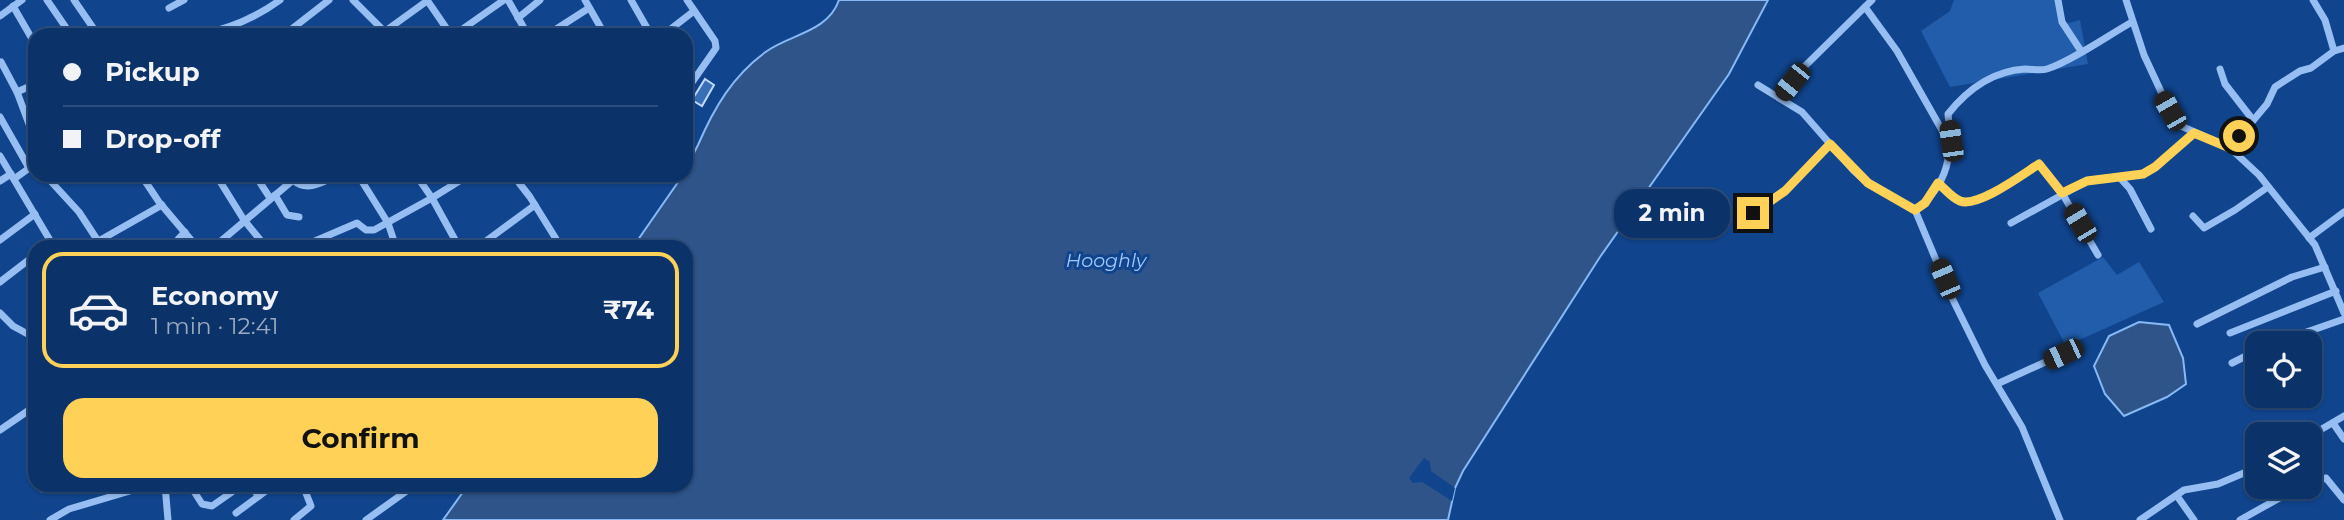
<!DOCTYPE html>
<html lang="en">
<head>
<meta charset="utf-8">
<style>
	body { margin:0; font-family:Montserrat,sans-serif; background:#153b6f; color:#f1f3f6; height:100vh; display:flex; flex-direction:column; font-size:26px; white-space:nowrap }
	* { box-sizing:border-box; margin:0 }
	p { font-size:23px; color:#9aaac0 }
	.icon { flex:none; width:38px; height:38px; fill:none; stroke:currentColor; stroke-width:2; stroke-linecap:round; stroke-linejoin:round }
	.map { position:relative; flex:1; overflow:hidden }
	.side { position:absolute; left:28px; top:240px; width:665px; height:252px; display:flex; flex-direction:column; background:#0c3369; border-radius:21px; box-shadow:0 2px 5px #0004,0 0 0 2px #2c4e7d }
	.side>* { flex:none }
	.banner { position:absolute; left:28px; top:28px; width:665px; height:154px; border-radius:21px; box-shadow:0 2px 5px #0004,0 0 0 2px #2c4e7d; display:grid; align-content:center; height:154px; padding:0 35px; background:#0c3369 }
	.buttons { position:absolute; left:2245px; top:331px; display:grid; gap:14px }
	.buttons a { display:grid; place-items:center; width:77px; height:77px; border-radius:14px; background:#0c3369; box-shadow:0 2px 5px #0004,0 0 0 2px #2c4e7d; font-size:35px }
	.end { position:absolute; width:32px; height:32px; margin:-16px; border:9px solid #ffd257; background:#111; box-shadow:0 0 0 4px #111 }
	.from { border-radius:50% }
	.bubble { position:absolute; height:49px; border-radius:21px; background:#0c3369; box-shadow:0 2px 5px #0004,0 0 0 2px #2c4e7d; font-size:23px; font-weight:700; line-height:49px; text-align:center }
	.car { position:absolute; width:21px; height:42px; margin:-21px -10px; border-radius:9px; box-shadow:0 0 5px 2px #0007; background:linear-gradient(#222 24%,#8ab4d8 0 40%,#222 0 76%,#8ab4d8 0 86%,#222 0) }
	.banner b { display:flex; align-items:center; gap:24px; height:66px; font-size:26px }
	.banner b+b { border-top:2px solid #2c4e7d }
	.banner i { width:18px; height:18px; background:#f1f3f6 }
	ul { padding:12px 0 0; list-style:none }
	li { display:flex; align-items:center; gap:21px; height:116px; margin:0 14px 10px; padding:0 21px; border:4px solid transparent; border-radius:21px }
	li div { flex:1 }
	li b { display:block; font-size:26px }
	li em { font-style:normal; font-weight:700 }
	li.current { border-color:#ffd257 }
	li>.icon { width:63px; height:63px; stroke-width:1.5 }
	.action { display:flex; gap:14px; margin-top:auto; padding:14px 35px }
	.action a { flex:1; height:80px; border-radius:21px; background:#ffd257; color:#111; font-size:28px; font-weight:700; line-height:80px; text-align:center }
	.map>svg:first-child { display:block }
	.green { fill:#215dab }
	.water { fill:#2e548a; stroke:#87b9f6; stroke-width:2 }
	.pier { fill:#10448c }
	.building { fill:#386eb6; stroke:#bdd9fd; stroke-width:2 }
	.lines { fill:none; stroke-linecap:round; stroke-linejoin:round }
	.minor { stroke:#96bef2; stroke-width:7 }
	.route { stroke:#ffd257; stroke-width:9 }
	.labels { text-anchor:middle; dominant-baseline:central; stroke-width:6; stroke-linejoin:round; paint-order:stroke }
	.water-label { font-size:19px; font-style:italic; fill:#a2c8fa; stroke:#10448c }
</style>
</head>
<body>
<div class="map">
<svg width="2344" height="520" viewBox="0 0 2344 520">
	<rect width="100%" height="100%" fill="#10448c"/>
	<g class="green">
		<path d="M1954,0H2055L2061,25L2080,20L2088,64L1950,87L1921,31L1950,11Z"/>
		<path d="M2103,257L2117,275L2139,262L2164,302L2066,346L2038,293Z"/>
	</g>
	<g class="water">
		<path d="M839,0H1768L1729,74L1600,257L1463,471L1455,488L1448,520H443L468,485H686V247H633L683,175H686C687,165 693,155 698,145C714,108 733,75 767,51C791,34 828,32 839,0Z"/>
		<path d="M2139,322L2169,325L2183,358L2186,384L2167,397L2124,416L2105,394L2094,366L2109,336Z"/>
	</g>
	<path class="pier" d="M1424,458L1430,462L1431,471L1455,488L1452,501L1422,482L1413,483L1409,478Z"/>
	<path class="building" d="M705,79L714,85L702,106L692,100Z"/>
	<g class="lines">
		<g class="minor">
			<path d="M47,0L71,35"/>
			<path d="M74,0L98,35"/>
			<path d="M353,0L388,35"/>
			<path d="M427,0L451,35"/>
			<path d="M508,0L528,35"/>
			<path d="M585,0L605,35"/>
			<path d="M631,0L651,35"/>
			<path d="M2058,0L2062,22L2081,51"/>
			<path d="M2126,0L2144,55L2170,111L2181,126L2230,148L2259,175L2315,245L2344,313"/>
			<path d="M2313,0L2325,20L2334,51"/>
			<path d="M13,6L35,44"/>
			<path d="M1865,7L1897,51L1943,132"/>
			<path d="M169,8L184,0"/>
			<path d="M0,16L22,0"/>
			<path d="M518,18L540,0"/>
			<path d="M384,32L427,1"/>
			<path d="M199,35C228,29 257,17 280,0"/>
			<path d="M284,35L329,0"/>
			<path d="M454,35L504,0"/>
			<path d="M547,35L589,8"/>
			<path d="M663,35L694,11"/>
			<path d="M1,62L17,92L35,140"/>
			<path d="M2220,69L2225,84L2253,120"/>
			<path d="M1758,85L1802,112L1853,170L1868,183L1915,210L1952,298L1985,365L2022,427L2060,520"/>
			<path d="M686,91L716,48L715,41L687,0"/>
			<path d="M17,92L35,84"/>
			<path d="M1779,98L1805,66L1872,0"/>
			<path d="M0,117L29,168"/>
			<path d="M2230,148L2267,104L2275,87L2300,71L2311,68L2334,51L2344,48"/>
			<path d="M0,156L54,247"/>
			<path d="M45,175L79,212L98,241"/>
			<path d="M141,175L159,202L197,247"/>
			<path d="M216,175L244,220L266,247"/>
			<path d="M255,175L270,198"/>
			<path d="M358,175L388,223L396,247"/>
			<path d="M416,175L432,198L459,247"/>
			<path d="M513,175L530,197L561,247"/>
			<path d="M2120,178L2130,189L2151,229"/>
			<path d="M14,179L35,164"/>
			<path d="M293,180C307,193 323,182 338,175"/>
			<path d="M0,181L11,174"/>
			<path d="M1938,183C1944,188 1952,197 1960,201C1978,208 2023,174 2039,164L2062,193L2098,255"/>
			<path d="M275,195L287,215L299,217"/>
			<path d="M1915,210C1949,185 1953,153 1948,114C1967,90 1993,71 2025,69C2032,69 2040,71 2047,69C2070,62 2109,35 2132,22"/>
			<path d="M1753,213L1785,191L1830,144"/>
			<path d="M2193,216L2204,228L2235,210L2268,187"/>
			<path d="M2011,223L2087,181L2143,174L2155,167L2194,133"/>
			<path d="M2309,238L2344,212"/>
			<path d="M0,240L35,214"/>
			<path d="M88,247L162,205"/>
			<path d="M171,247L185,232"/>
			<path d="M214,247L299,175"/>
			<path d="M301,247L357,223L366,230H374L432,198L469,175"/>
			<path d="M478,247L535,205"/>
			<path d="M0,282L35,255"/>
			<path d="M0,313L13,326L35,338"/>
			<path d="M2197,324L2292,277L2325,267"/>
			<path d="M2230,333L2336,291"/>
			<path d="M2275,343L2344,319"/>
			<path d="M2232,363L2258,350"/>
			<path d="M1997,384L2063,354"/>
			<path d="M28,411L35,421"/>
			<path d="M2333,423L2344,439"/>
			<path d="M0,430L35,406"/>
			<path d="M2310,436L2344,416"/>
			<path d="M2310,482L2326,478L2344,500"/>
			<path d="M165,485L168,520"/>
			<path d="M190,485L202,504L212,506L242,485"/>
			<path d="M249,485L259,496"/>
			<path d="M42,489L56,485"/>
			<path d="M2177,496L2194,520"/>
			<path d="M236,513L274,485"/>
			<path d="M50,520L69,509L150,485"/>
			<path d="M294,520L311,506L304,488"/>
			<path d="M366,520L415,485"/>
			<path d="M2140,520L2184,490L2218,484L2258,467"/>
			<path d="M2240,520L2301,486"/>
		</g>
	</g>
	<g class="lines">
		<path class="route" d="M1753,213L1785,191L1830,144L1868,183L1915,210L1925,203L1938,183C1944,188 1952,198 1960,201C1978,208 2023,174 2039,164L2062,193L2087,181L2143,174L2155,167L2194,133L2230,148L2239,136"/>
	</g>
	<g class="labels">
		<g class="water-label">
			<text x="1106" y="260">Hooghly</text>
		</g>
	</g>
</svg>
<div class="buttons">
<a><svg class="icon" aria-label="locate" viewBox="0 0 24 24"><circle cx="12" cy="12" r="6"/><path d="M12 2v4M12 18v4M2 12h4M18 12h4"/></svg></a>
<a><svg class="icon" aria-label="layers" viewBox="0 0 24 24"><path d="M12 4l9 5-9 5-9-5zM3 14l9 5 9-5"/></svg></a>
</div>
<i class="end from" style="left:2239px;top:136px"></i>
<i class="end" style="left:1753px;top:213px"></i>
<div class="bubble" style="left:1614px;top:189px;width:116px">2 min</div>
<i class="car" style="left:1792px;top:82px;rotate:219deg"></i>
<i class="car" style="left:2170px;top:111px;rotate:330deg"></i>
<i class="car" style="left:1951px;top:141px;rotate:352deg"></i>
<i class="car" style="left:2080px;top:223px;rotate:329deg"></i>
<i class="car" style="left:1945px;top:279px;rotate:337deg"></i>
<i class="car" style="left:2063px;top:354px;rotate:245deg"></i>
<div class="banner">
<b><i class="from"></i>Pickup</b>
<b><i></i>Drop-off</b>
</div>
<section class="side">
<ul>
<li class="current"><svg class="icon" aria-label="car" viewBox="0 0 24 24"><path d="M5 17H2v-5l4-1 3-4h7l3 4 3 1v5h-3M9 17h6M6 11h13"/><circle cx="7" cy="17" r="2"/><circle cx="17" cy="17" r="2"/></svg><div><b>Economy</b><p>1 min · 12:41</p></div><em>₹74</em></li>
</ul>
<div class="action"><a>Confirm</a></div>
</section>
</div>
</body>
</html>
